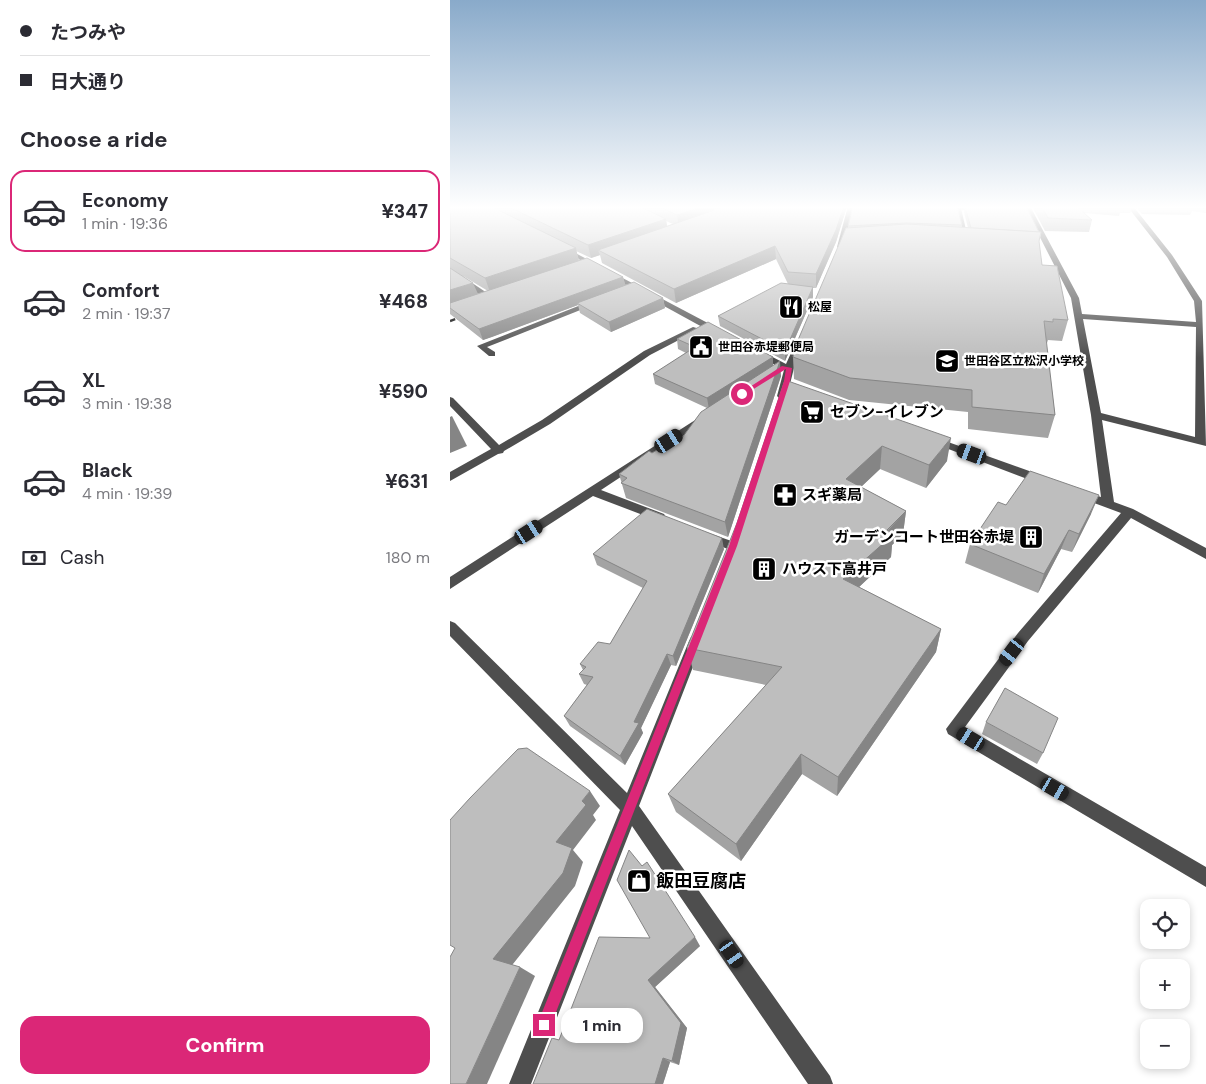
<!DOCTYPE html>
<html lang="en">
<head>
<meta charset="utf-8">
<style>
	body { margin:0; font-family:"DM Sans","Noto Sans JP",sans-serif; background:#f2f2f3; color:#2b2b33; height:100vh; display:flex; flex-direction:column; font-size:19px; white-space:nowrap }
	* { box-sizing:border-box; margin:0 }
	p { font-size:16px; color:#7c7c81 }
	.icon { flex:none; width:28px; height:28px; fill:none; stroke:currentColor; stroke-width:2; stroke-linecap:round; stroke-linejoin:round }
	.map { position:relative; flex:1; overflow:hidden }
	.drawer { display:flex; flex-direction:column; background:#fff; width:450px }
	.drawer>* { flex:none }
	.top-card { display:grid; align-content:center; height:110px; padding:0 20px; background:#fff }
	.buttons { position:absolute; left:690px; top:899px; display:grid; gap:10px }
	.buttons a { display:grid; place-items:center; width:50px; height:50px; border-radius:10px; background:#fff; box-shadow:0 2px 8px #0003; font-size:25px }
	.end { position:absolute; width:22px; height:22px; margin:-11px; border:6px solid #db2777; background:#fff; box-shadow:0 0 0 2px #fff }
	.from { border-radius:50% }
	.bubble { position:absolute; height:35px; border-radius:15px; background:#fff; box-shadow:0 2px 8px #0003; font-size:16px; font-weight:800; line-height:35px; text-align:center }
	.car { position:absolute; width:15px; height:30px; margin:-15px -8px; border-radius:6px; box-shadow:0 0 4px 1px #0007; background:linear-gradient(#222 24%,#8ab4d8 0 40%,#222 0 76%,#8ab4d8 0 86%,#222 0) }
	.top-card b { display:flex; align-items:center; gap:18px; height:48px; font-size:19px }
	.top-card b+b { border-top:1px solid #e1e1e2 }
	.top-card i { width:12px; height:12px; background:#2b2b33 }
	ul { padding:0; list-style:none }
	li { display:flex; align-items:center; gap:15px; height:82px; margin:0 10px 8px; padding:0 10px; border:2px solid transparent; border-radius:15px }
	li div { flex:1 }
	li b { display:block; font-size:19px }
	li em { font-style:normal; font-weight:800 }
	li.on { border-color:#db2777 }
	li>.icon { width:45px; height:45px; stroke-width:1.5 }
	h2 { padding:0 20px; font-size:22px; line-height:60px }
	.pay { display:flex; align-items:center; gap:12px; height:55px; padding:0 20px; font-size:19px }
	.pay p { margin-inline-start:auto }
	.button { display:flex; gap:10px; margin-top:auto; padding:10px 20px }
	.button a { flex:1; height:58px; border-radius:15px; background:#db2777; color:#fff; font-size:20px; font-weight:800; line-height:58px; text-align:center }
	main { display:flex; flex:1; min-height:0 }
	.map>svg:first-child { display:block }
	.lines { fill:none; stroke-linecap:round; stroke-linejoin:round }
	.major-casing { stroke:#dbdbdb; stroke-width:2 }
	.minor { fill:#4e4e4e; fill-rule:evenodd }
	.major { fill:#000; fill-rule:evenodd }
	.rail { stroke:#000; stroke-width:2.5; stroke-dasharray:5.5 2 0.5 2; stroke-linecap:butt }
	.wall { fill:#a3a3a3; fill-rule:evenodd }
	.shaded-wall { fill:#858585 }
	.building { fill:#bebebe; stroke:#858585 }
	.route { fill:#db2777 }
	.labels { text-anchor:middle; dominant-baseline:central; stroke-width:5; stroke-linejoin:round; paint-order:stroke }
	.far-poi-label { font-size:12px; font-weight:bold; fill:#000; stroke:#fff; text-anchor:start }
	.poi-label { font-size:15px; font-weight:bold; fill:#000; stroke:#fff; text-anchor:start }
	.near-poi-label { font-size:18px; font-weight:bold; fill:#000; stroke:#fff; text-anchor:start }
</style>
</head>
<body>
<main>
<section class="drawer">
<div class="top-card">
<b><i class="from"></i>たつみや</b>
<b><i></i>日大通り</b>
</div>
<h2>Choose a ride</h2>
<ul>
<li class="on"><svg class="icon" aria-label="car" viewBox="0 0 24 24"><path d="M5 17H2v-5l4-1 3-4h7l3 4 3 1v5h-3M9 17h6M6 11h13"/><circle cx="7" cy="17" r="2"/><circle cx="17" cy="17" r="2"/></svg><div><b>Economy</b><p>1 min · 19:36</p></div><em>¥347</em></li>
<li><svg class="icon" aria-label="car" viewBox="0 0 24 24"><path d="M5 17H2v-5l4-1 3-4h7l3 4 3 1v5h-3M9 17h6M6 11h13"/><circle cx="7" cy="17" r="2"/><circle cx="17" cy="17" r="2"/></svg><div><b>Comfort</b><p>2 min · 19:37</p></div><em>¥468</em></li>
<li><svg class="icon" aria-label="car" viewBox="0 0 24 24"><path d="M5 17H2v-5l4-1 3-4h7l3 4 3 1v5h-3M9 17h6M6 11h13"/><circle cx="7" cy="17" r="2"/><circle cx="17" cy="17" r="2"/></svg><div><b>XL</b><p>3 min · 19:38</p></div><em>¥590</em></li>
<li><svg class="icon" aria-label="car" viewBox="0 0 24 24"><path d="M5 17H2v-5l4-1 3-4h7l3 4 3 1v5h-3M9 17h6M6 11h13"/><circle cx="7" cy="17" r="2"/><circle cx="17" cy="17" r="2"/></svg><div><b>Black</b><p>4 min · 19:39</p></div><em>¥631</em></li>
</ul>
<div class="pay"><svg class="icon" aria-label="cash" viewBox="0 0 24 24"><path d="M3 7h18v10H3z"/><circle cx="12" cy="12" r="2"/></svg>Cash<p>180 m</p></div>
<div class="button"><a>Confirm</a></div>
</section>
<div class="map">
<svg width="756" height="1084" viewBox="0 0 756 1084">
	<rect width="100%" height="100%" fill="#fff"/>
	<g class="lines">
		<defs>
			<g id="major">
				<path d="M458,206H524L534,208L531,210L461,208Z"/>
				<path d="M559,206H593L561,209Z"/>
			</g>
		</defs>
		<use href="#major" class="major-casing"/>
		<g class="minor">
			<path d="M398,206H404L393,247L390,249L387,247Z"/>
			<path d="M508,206L511,208L519,243L514,242L505,208Z"/>
			<path d="M574,206H580L629,298L632,314L746,322L744,301L717,257L677,206H683L722,255L752,301L756,446L652,420L664,502L683,509L756,548V559L681,518L578,641L515,727L756,867V887L498,734L496,729L568,633L671,513L628,497L626,494L632,490L651,497L641,415L621,298ZM633,319L746,327L745,437L651,413Z"/>
			<path d="M114,247L271,330L272,332L265,334L112,250L111,249Z"/>
			<path d="M0,270H3L43,297L36,299L0,275Z"/>
			<path d="M141,301L148,303L37,347L45,352V356H39L27,346Z"/>
			<path d="M243,327L250,329L200,355L100,424L54,451L53,453L48,454L0,481V472L41,449L0,406V397L3,398L49,445L92,420L194,351Z"/>
			<path d="M346,342L353,344L344,368L337,396L335,398H329L327,396L334,370L304,353L311,351L336,364Z"/>
			<path d="M253,415L257,416V420L151,490L214,514L216,517L214,520H206L143,496L0,589V577Z"/>
			<path d="M484,437L596,477L598,480L596,483H588L480,442L479,440Z"/>
			<path d="M256,532L287,543L289,546L283,551L252,539L250,536L252,533Z"/>
			<path d="M0,621L5,623L177,793L239,641L241,637L246,635L251,637L253,641L189,806L380,1076L383,1084H358L182,826L81,1084H59L170,810L0,636Z"/>
		</g>
		<use href="#major" class="major"/>
		<path class="rail" d="M0,321L20,314"/>
	</g>
	<g class="wall">
		<path d="M0,206H397L386,242L366,288H363V297L335,361L270,326L268,316L338,284L326,259L226,303L152,263L150,255L141,258L126,251L129,260L173,277L175,285L213,298L215,308L161,332L130,313L128,305L33,340L0,314ZM216,221L223,224L217,226ZM13,276L38,291L28,294Z"/>
		<path d="M403,206L512,225V227L518,228L514,212L515,207L591,235L589,242L592,265L618,320L612,341L598,340L597,343H596L605,415L598,438L518,429V412L399,400L344,379L343,357L398,228Z"/>
		<path d="M585,206H683L680,213H670L669,216L634,213L642,220L639,232L595,231L584,210Z"/>
		<path d="M685,206H756V213L742,211L740,215L692,214Z"/>
		<path d="M227,339L323,357V365L331,376L278,537L176,498L169,474L202,453L229,442L257,408L205,384L203,374L236,353L228,349Z"/>
		<path d="M335,380L497,461L476,488L430,469L411,487L456,511L453,534L442,545L441,557L409,587L491,629L486,652L387,796L352,774L291,861L226,812L218,794L316,685L243,670L237,648L287,523Z"/>
		<path d="M556,505L641,514L622,552L611,549L588,593L515,563L520,544Z"/>
		<path d="M274,549L226,666L221,665L191,728L193,733L175,765L120,726L114,716L137,685L134,684L129,674L133,670L130,664L160,644L193,588L147,565L143,554Z"/>
		<path d="M536,722L593,753L587,764L532,734Z"/>
		<path d="M200,938L250,946L205,987L237,1028L229,1065L220,1062L213,1084H83L109,1040Z"/>
	</g>
	<g class="shaded-wall">
		<path d="M254,206H291L229,227L227,215Z"/>
		<path d="M394,206H397L386,242L366,288V274Z"/>
		<path d="M216,219L218,232L148,250L150,255L141,258L138,245Z"/>
		<path d="M325,246L326,259L226,303L224,289Z"/>
		<path d="M126,248L129,262L40,292L35,278Z"/>
		<path d="M173,277L176,287L127,303L128,305L42,337L33,340L29,329Z"/>
		<path d="M23,283L29,296L0,306V290Z"/>
		<path d="M363,287V297L335,361V351Z"/>
		<path d="M213,298L215,308L161,332L159,322Z"/>
		<path d="M323,357V367L259,409L257,398Z"/>
		<path d="M330,361L331,376L278,537L275,522Z"/>
		<path d="M2,416L17,446L0,453V417Z"/>
		<path d="M501,438L497,461L476,488L479,465Z"/>
		<path d="M432,446L430,469L395,502L396,479Z"/>
		<path d="M649,495L641,514L622,552L629,534Z"/>
		<path d="M456,511L453,534L442,545L441,557L393,602V579Z"/>
		<path d="M619,530L611,549L588,593L594,574Z"/>
		<path d="M272,538L274,549L226,666L223,656Z"/>
		<path d="M491,629L486,652L387,796L388,777Z"/>
		<path d="M217,654L221,665L191,728L193,733L175,765L170,756L184,722Z"/>
		<path d="M351,754L352,774L291,861L286,844Z"/>
		<path d="M140,791L150,806L143,815L146,820L123,850L133,862L125,886L59,969L43,959L106,842L132,801Z"/>
		<path d="M245,937L250,946L205,987L237,1028L229,1065L222,1061L198,980Z"/>
		<path d="M70,967L85,976L37,1084H16Z"/>
		<path d="M213,1058L220,1062L213,1084H205Z"/>
	</g>
	<g class="building">
		<path d="M7,206H40L126,248L35,278L0,258V208Z"/>
		<path d="M57,206H189L216,219L138,245Z"/>
		<path d="M208,206H254L227,215Z"/>
		<path d="M276,206H394L386,230L366,274L338,272L325,246L224,289L148,250Z"/>
		<path d="M403,206H507L512,225L456,223L398,226Z"/>
		<path d="M540,206H576L589,232L521,228L515,207Z"/>
		<path d="M591,206H626L642,220L598,218Z"/>
		<path d="M457,224L591,232L589,241L592,265L607,266L618,320L603,319V322L594,321L605,415L522,407V390L400,378L343,357L345,347L396,228Z"/>
		<path d="M137,258L173,277L29,329L0,308V303Z"/>
		<path d="M0,268L23,283L0,290Z"/>
		<path d="M184,282L213,298L159,322L127,303Z"/>
		<path d="M331,283L363,287L335,351L268,316Z"/>
		<path d="M258,322L323,357L257,398L203,374L245,347L227,339Z"/>
		<path d="M330,361L275,522L171,483L177,478L169,474L199,451L202,453L223,440L229,442L251,412Z"/>
		<path d="M335,380L501,438L479,465L432,446L396,479L456,511L437,530L444,534L393,579L491,629L388,777L351,754L286,844L218,794L332,667L237,648L287,523Z"/>
		<path d="M580,471L649,495L629,534L619,530L594,574L520,544L548,502L556,505Z"/>
		<path d="M197,509L272,538L223,656L217,654L184,722L189,723L170,756L114,716L143,677L129,674L136,667L130,664L148,642L160,644L197,581L143,554Z"/>
		<path d="M555,688L608,718L593,753L536,722Z"/>
		<path d="M77,748L140,791L132,801L136,805L106,842L122,848L113,873L43,959L70,967L16,1084H0V957L5,948L0,945V820L20,798L68,749Z"/>
		<path d="M179,850L192,866L197,862L245,937L198,980L231,1023L222,1061L213,1058L205,1084H83L102,1038L109,1040L149,937L200,938L167,880Z"/>
	</g>
	<linearGradient id="sky" x2="0" y2="1"><stop stop-color="#89aaca"/><stop offset="0.58" stop-color="#fff"/><stop offset="1" stop-color="#fff" stop-opacity="0"/></linearGradient>
	<rect width="756" height="358" fill="url(#sky)"/>
	<path class="route" d="M332,366L342,368L340,381L287,546L101,1025L99,1030L94,1032L89,1030L87,1025L279,546L334,381L336,369L294,395L289,394Z"/>
	<defs>
		<symbol id="restaurant-square" viewBox="-11 -11 22 22"><rect x="-9" y="-9" width="18" height="18" rx="4" fill="#000" stroke="#fff"/><path d="M-5-6h1v4h1v-4h1v4h1v-4h1v5L-1.5 .5V6h-2V.5L-5-1ZM5-6V6H3V1.5H1.5Q1.5-4 5-6Z" fill="#fff"/></symbol>
		<symbol id="civic-square" viewBox="-11 -11 22 22"><rect x="-9" y="-9" width="18" height="18" rx="4" fill="#000" stroke="#fff"/><path d="M-.6-6.5H3V-4.5H.6V-3L4-1V1h2V6H-6V1h2V-1L-.6-3ZM-1.2 2.5V6h2.4V2.5Z" fill="#fff"/></symbol>
		<symbol id="school-square" viewBox="-11 -11 22 22"><rect x="-9" y="-9" width="18" height="18" rx="4" fill="#000" stroke="#fff"/><path d="M0-5L7-2L0 1L-7-2ZM-4 1L0 2.5L4 1V4Q0 6-4 4Z" fill="#fff"/></symbol>
		<symbol id="supermarket-square" viewBox="-11 -11 22 22"><rect x="-9" y="-9" width="18" height="18" rx="4" fill="#000" stroke="#fff"/><path d="M-6-5.5h2.5l.6 2H6L4.5 2H-2.5L-4.4-4H-6ZM-1.5 3.2a1.3 1.3 0 1 0 .1 0ZM3 3.2a1.3 1.3 0 1 0 .1 0Z" fill="#fff"/></symbol>
		<symbol id="pharmacy-square" viewBox="-11 -11 22 22"><rect x="-9" y="-9" width="18" height="18" rx="4" fill="#000" stroke="#fff"/><path d="M-2-6h4v4h4v4h-4v4h-4v-4h-4v-4h4Z" fill="#fff"/></symbol>
		<symbol id="building-square" viewBox="-11 -11 22 22"><rect x="-9" y="-9" width="18" height="18" rx="4" fill="#000" stroke="#fff"/><path d="M-4-6H4V6H1V3H-1V6H-4ZM-2.5-4.3h1.7v1.8h-1.7ZM.8-4.3h1.7v1.8H.8ZM-2.5-1h1.7V.8h-1.7ZM.8-1h1.7V.8H.8Z" fill="#fff"/></symbol>
		<symbol id="shop-square" viewBox="-11 -11 22 22"><rect x="-9" y="-9" width="18" height="18" rx="4" fill="#000" stroke="#fff"/><path d="M-5-2.5h2.3a2.7 3.5 0 0 1 5.4 0H5L5.5 6h-11ZM-1.5-2.5h3a1.5 2.3 0 0 0-3 0Z" fill="#fff"/></symbol>
	</defs>
	<g fill-rule="evenodd">
		<use href="#restaurant-square" x="327" y="293" width="28" height="28"/>
		<use href="#civic-square" x="237" y="333" width="28" height="28"/>
		<use href="#school-square" x="483" y="347" width="28" height="28"/>
		<use href="#supermarket-square" x="348" y="398" width="28" height="28"/>
		<use href="#pharmacy-square" x="321" y="481" width="28" height="28"/>
		<use href="#building-square" x="567" y="523" width="28" height="28"/>
		<use href="#building-square" x="300" y="555" width="28" height="28"/>
		<use href="#shop-square" x="175" y="867" width="28" height="28"/>
	</g>
	<g class="labels">
		<g class="far-poi-label">
			<text x="358" y="307">松屋</text>
			<text x="268" y="347">世田谷赤堤郵便局</text>
			<text x="514" y="361">世田谷区立松沢小学校</text>
		</g>
		<g class="poi-label">
			<text x="380" y="412">セブン-イレブン</text>
			<text x="352" y="495">スギ薬局</text>
			<text x="564" y="537" text-anchor="end">ガーデンコート世田谷赤堤</text>
			<text x="332" y="569">ハウス下高井戸</text>
		</g>
		<g class="near-poi-label">
			<text x="206" y="881">飯田豆腐店</text>
		</g>
	</g>
</svg>
<div class="buttons">
<a><svg class="icon" aria-label="locate" viewBox="0 0 24 24"><circle cx="12" cy="12" r="6"/><path d="M12 2v4M12 18v4M2 12h4M18 12h4"/></svg></a>
<a>+</a>
<a>−</a>
</div>
<i class="end from" style="left:292px;top:394px"></i>
<i class="end" style="left:94px;top:1025px"></i>
<div class="bubble" style="left:111px;top:1008px;width:82px">1 min</div>
<i class="car" style="left:219px;top:441px;rotate:57deg"></i>
<i class="car" style="left:522px;top:454px;rotate:290deg"></i>
<i class="car" style="left:79px;top:532px;rotate:57deg"></i>
<i class="car" style="left:562px;top:652px;rotate:217deg"></i>
<i class="car" style="left:521px;top:739px;rotate:301deg"></i>
<i class="car" style="left:605px;top:789px;rotate:120deg"></i>
<i class="car" style="left:282px;top:954px;rotate:145deg"></i>
</div>
</main>
</body>
</html>
